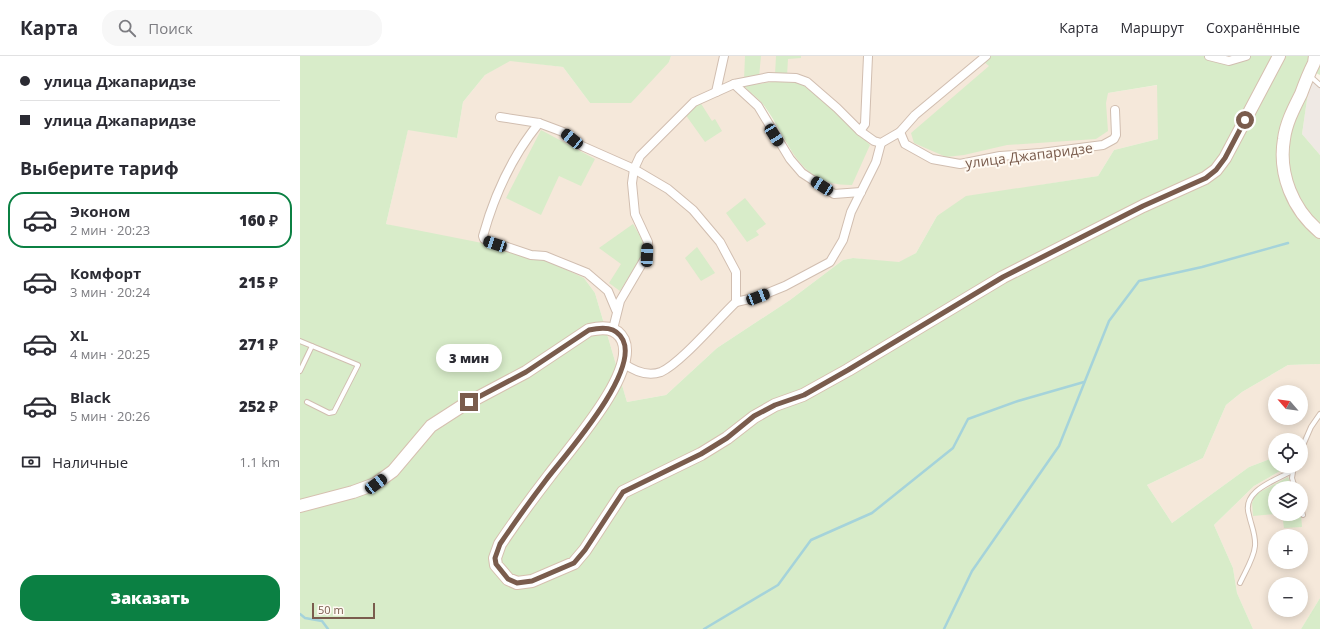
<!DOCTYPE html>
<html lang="ru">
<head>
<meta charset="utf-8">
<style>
	body { margin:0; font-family:"Open Sans",sans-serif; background:#f7f7f7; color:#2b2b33; height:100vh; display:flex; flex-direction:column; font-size:15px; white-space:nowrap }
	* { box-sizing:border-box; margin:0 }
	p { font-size:13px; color:#7c7c81 }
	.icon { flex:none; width:22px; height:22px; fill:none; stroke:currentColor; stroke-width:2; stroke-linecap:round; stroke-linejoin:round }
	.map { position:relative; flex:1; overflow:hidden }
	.sheet { display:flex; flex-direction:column; background:#fff; width:300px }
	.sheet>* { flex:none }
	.top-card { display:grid; align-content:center; height:88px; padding:0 20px; background:#fff }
	.needle { width:26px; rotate:298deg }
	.controls { position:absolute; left:968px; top:329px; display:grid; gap:8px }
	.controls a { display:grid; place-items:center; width:40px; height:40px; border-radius:50%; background:#fff; box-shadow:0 2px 10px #0003; font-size:20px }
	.scale { position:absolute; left:12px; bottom:10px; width:63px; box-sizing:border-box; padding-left:4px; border:2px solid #7a5c4d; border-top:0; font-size:11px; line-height:14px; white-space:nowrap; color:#7a5c4d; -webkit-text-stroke:3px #fffaf3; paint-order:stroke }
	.end { position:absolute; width:18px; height:18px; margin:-9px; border:5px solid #7a5c4d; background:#fff; box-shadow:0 0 0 2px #fff }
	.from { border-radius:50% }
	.bubble { position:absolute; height:28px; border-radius:14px; background:#fff; box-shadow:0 2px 10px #0003; font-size:13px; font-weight:800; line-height:28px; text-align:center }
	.car { position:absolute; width:12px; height:24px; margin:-12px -6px; border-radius:5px; box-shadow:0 0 3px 1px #0007; background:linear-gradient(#222 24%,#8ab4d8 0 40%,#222 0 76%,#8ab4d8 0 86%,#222 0) }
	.top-card b { display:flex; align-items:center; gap:14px; height:38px; font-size:15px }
	.top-card b+b { border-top:1px solid #e1e1e2 }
	.top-card i { width:10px; height:10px; background:#2b2b33 }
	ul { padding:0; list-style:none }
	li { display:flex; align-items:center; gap:12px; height:56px; margin:0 8px 6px; padding:0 12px; border:2px solid transparent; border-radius:16px }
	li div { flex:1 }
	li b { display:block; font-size:15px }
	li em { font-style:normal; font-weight:800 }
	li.current { border-color:#0b8043 }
	li>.icon { width:36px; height:36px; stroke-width:1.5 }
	h2 { padding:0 20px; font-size:18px; line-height:48px }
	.pay { display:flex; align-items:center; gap:10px; height:44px; padding:0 20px; font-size:15px }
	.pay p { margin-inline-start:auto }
	.action { display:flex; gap:8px; margin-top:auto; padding:8px 20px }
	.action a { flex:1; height:46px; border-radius:16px; background:#0b8043; color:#fff; font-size:16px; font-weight:800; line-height:46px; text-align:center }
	header { display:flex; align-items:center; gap:24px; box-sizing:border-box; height:56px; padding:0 20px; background:#fff; border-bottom:1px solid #e1e1e2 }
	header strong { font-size:19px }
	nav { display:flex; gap:22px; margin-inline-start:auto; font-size:14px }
	.search { width:280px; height:36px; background:#f7f7f7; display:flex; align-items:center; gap:10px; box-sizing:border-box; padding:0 14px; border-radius:16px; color:#7c7c81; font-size:15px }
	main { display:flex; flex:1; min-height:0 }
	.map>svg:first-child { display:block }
	.residential { fill:#f5e8da; fill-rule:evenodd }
	.industrial { fill:#efe9e4 }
	.green { fill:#d8ecc9 }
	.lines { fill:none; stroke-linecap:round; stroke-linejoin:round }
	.stream { stroke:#a5d3da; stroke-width:2.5 }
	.lane-casing { stroke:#d1beb0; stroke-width:6 }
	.street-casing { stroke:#d1beb0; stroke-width:10 }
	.secondary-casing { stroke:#d6c0b0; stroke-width:14 }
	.lane { stroke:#fff; stroke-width:4 }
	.street { stroke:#fff; stroke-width:8 }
	.secondary { stroke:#fff; stroke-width:12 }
	.route { stroke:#7a5c4d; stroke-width:5 }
	.labels { text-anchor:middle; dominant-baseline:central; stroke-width:4; stroke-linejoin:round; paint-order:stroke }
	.street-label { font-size:14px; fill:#7a5c4d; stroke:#fffaf3 }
</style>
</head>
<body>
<header>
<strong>Карта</strong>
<div class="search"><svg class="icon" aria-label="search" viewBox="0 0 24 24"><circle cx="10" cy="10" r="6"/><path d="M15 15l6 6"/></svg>Поиск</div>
<nav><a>Карта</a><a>Маршрут</a><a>Сохранённые</a></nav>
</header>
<main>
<section class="sheet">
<div class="top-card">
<b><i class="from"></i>улица Джапаридзе</b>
<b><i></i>улица Джапаридзе</b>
</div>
<h2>Выберите тариф</h2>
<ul>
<li class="current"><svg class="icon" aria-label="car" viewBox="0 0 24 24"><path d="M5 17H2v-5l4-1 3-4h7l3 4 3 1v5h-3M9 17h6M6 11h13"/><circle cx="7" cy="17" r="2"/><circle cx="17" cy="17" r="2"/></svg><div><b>Эконом</b><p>2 мин · 20:23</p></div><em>160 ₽</em></li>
<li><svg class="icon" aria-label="car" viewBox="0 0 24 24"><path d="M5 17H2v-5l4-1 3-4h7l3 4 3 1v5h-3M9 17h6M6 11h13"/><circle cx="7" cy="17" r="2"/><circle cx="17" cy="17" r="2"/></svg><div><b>Комфорт</b><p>3 мин · 20:24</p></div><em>215 ₽</em></li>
<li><svg class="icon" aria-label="car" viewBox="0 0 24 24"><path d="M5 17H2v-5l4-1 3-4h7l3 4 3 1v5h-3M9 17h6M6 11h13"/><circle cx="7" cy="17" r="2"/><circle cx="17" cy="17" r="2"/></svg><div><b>XL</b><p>4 мин · 20:25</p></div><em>271 ₽</em></li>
<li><svg class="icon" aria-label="car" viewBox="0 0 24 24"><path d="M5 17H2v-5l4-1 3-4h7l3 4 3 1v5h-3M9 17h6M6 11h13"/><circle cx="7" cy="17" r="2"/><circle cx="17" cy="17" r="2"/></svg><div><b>Black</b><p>5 мин · 20:26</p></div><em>252 ₽</em></li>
</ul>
<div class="pay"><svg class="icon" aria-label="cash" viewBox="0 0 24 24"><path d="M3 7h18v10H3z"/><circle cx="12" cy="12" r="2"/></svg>Наличные<p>1.1 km</p></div>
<div class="action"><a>Заказать</a></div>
</section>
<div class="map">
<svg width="1020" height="573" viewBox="0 0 1020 573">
	<rect width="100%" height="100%" fill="#fdf6ec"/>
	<g class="residential">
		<path d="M371,0H681L808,37L858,29V83L814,94L798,120L741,129L637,160L616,197L599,207L553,202L543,204L490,244L417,292L366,339L327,346L295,237L284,222L86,168L108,73L157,82L163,46L185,19L210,4L263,11L290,47L369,6ZM444,31L552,129L490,94L462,47Z"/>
		<path d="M1020,308V542L1001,573H953L937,537L933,512L914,469L954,430L989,410H1001V384H975V401L949,411L872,467L847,429L903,402L926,349L942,336L988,309ZM975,336H1001V362H975ZM975,432H1001V458H975ZM975,480H1001V506H975ZM975,528H1001V554H975Z"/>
	</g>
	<path class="industrial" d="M1012,25L1020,32V99L1002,78L1009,30Z"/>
	<g class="green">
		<path d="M0,0H371L369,6L331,47H290L263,11L210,5L185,19L163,46L157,82L108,74L86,168L228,196L284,222L295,237L327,346L366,339L417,292L490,244L543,204L553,202L599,206L616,197L637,160L666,140L798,120L814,94L858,83L857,29L808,37L806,47L808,75L796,83L707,89L664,99L646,101L614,87L611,77L689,10L679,2L681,0H1020V19L1016,17L1009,30L1002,78L1020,99V308L988,309L942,336L926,349L903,402L847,429L872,467L949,411L975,401V410H989L954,430L914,469L933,512L937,537L953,573H0Z"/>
		<path d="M445,0H461L459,21L444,24Z"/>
		<path d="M468,0H501V2L488,3L487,20L475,19L476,0Z"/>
		<path d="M472,26H499L535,54L570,89L552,129C495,130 490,82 462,47C457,41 449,36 444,30Z"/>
		<path d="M400,46L412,65L415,63L422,75L405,86L385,58Z"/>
		<path d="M241,74L295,103L281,130L259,120L241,159L206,142Z"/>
		<path d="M445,142L466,168L456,175L459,179L447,186L426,157Z"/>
		<path d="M333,168L343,185L341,201L320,235L309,227L321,208L299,192Z"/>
		<path d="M397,191L415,217L401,225L385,202Z"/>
		<path d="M988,421L993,432H975V458L953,460L952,447L956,438Z"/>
		<path d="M982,458H1001L1002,471L984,472Z"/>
		<path d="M1020,542V573H1001Z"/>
	</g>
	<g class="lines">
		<g class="stream">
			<path d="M0,558L5,562L22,565L28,573"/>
			<path d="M404,573L478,529L511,484L572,457L653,392L668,363L718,345L784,326"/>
			<path d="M644,573L672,515L759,390L809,265L839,225L902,211L988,187"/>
		</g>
		<defs>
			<g id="lane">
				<path d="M1010,20L1020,29"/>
				<path d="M0,285L12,290"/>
				<path d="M0,315L12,290L58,309L34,356L29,357L7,346"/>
				<path d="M1001,394L1011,371L1020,358"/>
				<path d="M994,410L992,422L995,432"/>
				<path d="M1001,452L1003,459"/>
				<path d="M940,527C945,516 954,502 955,490C956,479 951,469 949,459C941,435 974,425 992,415"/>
			</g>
			<g id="street">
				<path d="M909,0L929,5L946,0"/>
				<path d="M434,28L458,50L490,103L502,117L534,138L561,136"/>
				<path d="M416,36L424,0"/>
				<path d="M200,61L239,67L263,76L282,90L334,113L368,133L393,154L420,186L436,216V246C418,263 381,307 361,316C347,321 334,315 323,307"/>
				<path d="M239,67C213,99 194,140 183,180L184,183L231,199L245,200L287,217L308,235L316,254"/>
				<path d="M560,75L574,85L581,87L600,76L605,88L632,103L660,108L700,100L741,97L803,89L814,83L816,79L815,54"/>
				<path d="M600,76L615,59L686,0"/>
				<path d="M436,246L458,241L485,230L530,206L543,184L551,156L576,106L581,87"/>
				<path d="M313,273L320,245L347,199L348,186L335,158L332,127L334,113L340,100L394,46L434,28L469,21L496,22L507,26L537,52L560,75L565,68L568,0"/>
			</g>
			<g id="secondary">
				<path d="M1015,0L1014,7C1009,17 1005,27 1001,38C994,52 986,67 984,83C978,118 993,154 1020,176"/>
				<path d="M0,450L53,436L75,428L93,415L131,370L162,350L226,316L289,274C302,271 316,270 323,284C338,317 269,393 250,419C233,441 216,464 200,488L195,502L196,509L208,523L217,527L232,525L274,507L285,494L323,436L401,398L427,382L454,361L475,349L503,339L548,314L703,221L843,150L905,122L916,114L925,102L979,0"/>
			</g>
		</defs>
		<use href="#lane" class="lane-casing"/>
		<use href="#street" class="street-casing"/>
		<use href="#secondary" class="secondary-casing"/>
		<use href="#lane" class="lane"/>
		<use href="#street" class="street"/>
		<use href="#secondary" class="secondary"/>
	</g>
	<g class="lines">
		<path class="route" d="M169,346L226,316L289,274C302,271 316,270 323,284C339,317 266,398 246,424C230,445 215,466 200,488L195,502L196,508L208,523L217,527L232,525L274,507L285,494L323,436L401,398L427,382L454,360L475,349L504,339L548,314L703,221L843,150L906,122L916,114L925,102L945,64"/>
	</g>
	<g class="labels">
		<g class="street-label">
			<text transform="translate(729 99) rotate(-7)">улица Джапаридзе</text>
		</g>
	</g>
</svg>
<div class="controls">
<a><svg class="needle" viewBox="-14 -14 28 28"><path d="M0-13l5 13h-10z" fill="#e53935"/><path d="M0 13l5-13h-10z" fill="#7c7c81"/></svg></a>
<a><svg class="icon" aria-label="locate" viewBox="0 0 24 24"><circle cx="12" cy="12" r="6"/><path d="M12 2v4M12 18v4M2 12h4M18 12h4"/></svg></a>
<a><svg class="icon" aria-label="layers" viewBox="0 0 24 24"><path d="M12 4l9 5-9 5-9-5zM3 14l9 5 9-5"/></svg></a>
<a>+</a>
<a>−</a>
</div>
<div class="scale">50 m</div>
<i class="end from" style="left:945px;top:64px"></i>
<i class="end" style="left:169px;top:346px"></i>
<div class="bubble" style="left:136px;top:288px;width:66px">3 мин</div>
<i class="car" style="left:474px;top:79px;rotate:148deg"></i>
<i class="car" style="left:272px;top:83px;rotate:309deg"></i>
<i class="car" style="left:522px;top:130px;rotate:303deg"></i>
<i class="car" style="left:195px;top:188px;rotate:288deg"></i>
<i class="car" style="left:347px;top:199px;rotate:2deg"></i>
<i class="car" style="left:458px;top:241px;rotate:69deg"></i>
<i class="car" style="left:76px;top:428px;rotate:53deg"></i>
</div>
</main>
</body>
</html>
